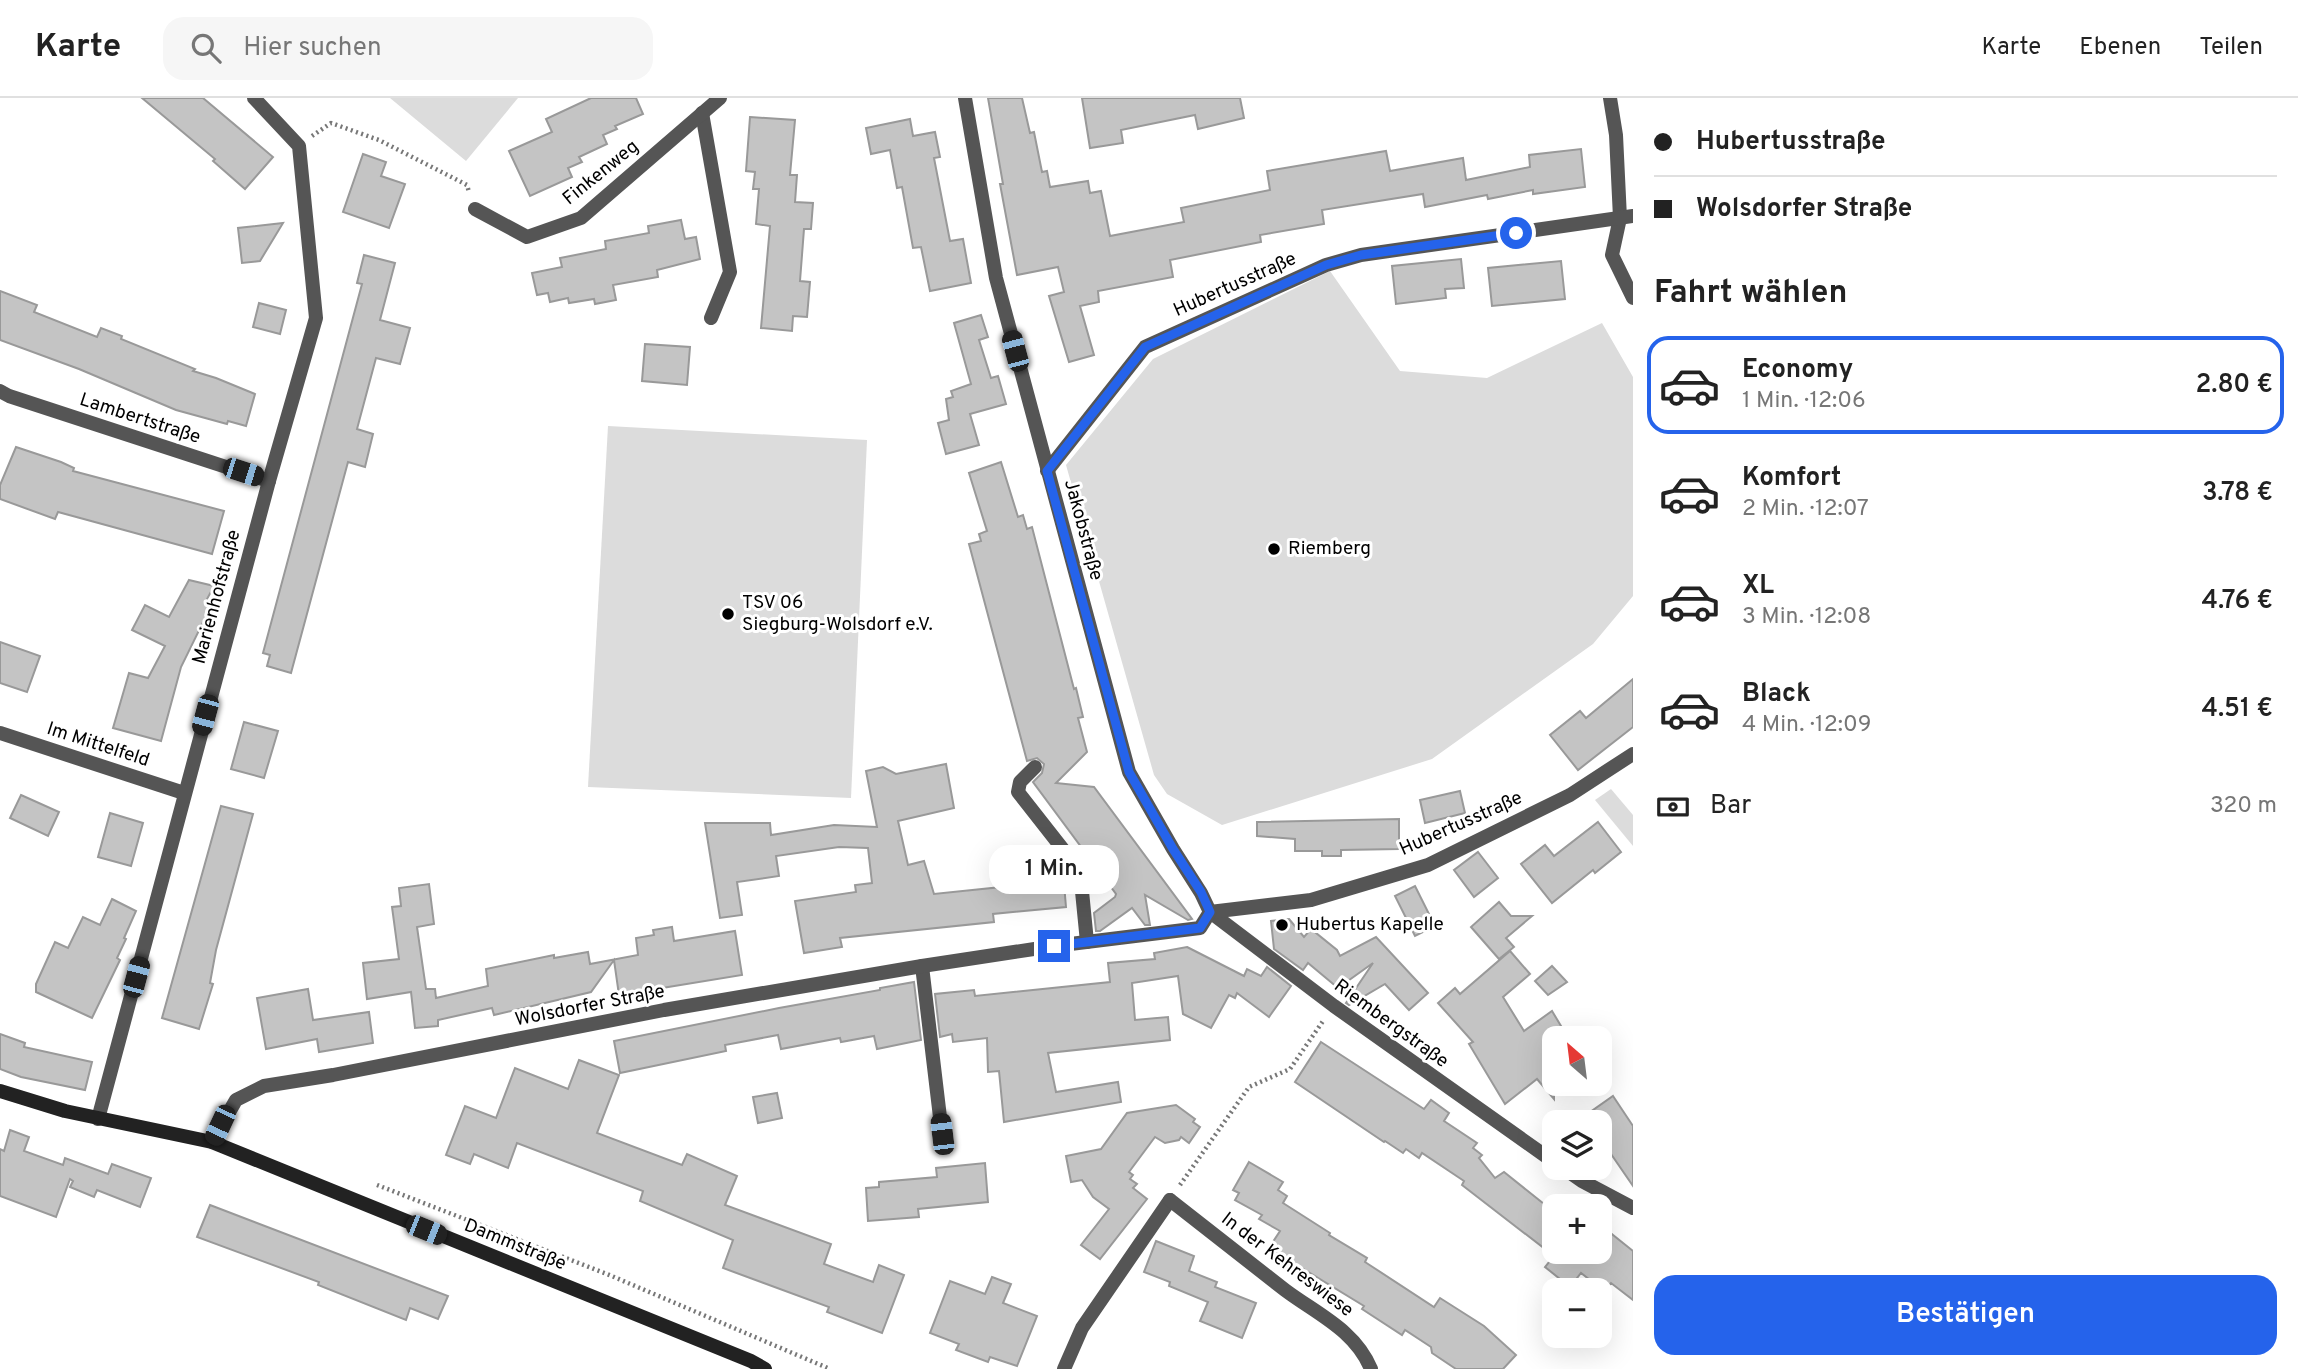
<!DOCTYPE html>
<html lang="de">
<head>
<meta charset="utf-8">
<style>
	body { margin:0; font-family:Overpass,sans-serif; background:#f6f6f6; color:#222; height:100vh; display:flex; flex-direction:column; font-size:26px; white-space:nowrap }
	* { box-sizing:border-box; margin:0 }
	p { font-size:23px; color:#767676 }
	.icon { flex:none; width:38px; height:38px; fill:none; stroke:currentColor; stroke-width:2; stroke-linecap:round; stroke-linejoin:round }
	.map { position:relative; flex:1; overflow:hidden }
	.sheet { display:flex; flex-direction:column; background:#fff; width:665px }
	.sheet>* { flex:none }
	.guide { display:grid; align-content:center; height:154px; padding:0 21px; background:#fff }
	.needle { width:46px; rotate:332deg }
	.controls { position:absolute; left:1542px; top:928px; display:grid; gap:14px }
	.controls a { display:grid; place-items:center; width:70px; height:70px; border-radius:14px; background:#fff; box-shadow:0 7px 28px #0002; font-size:35px }
	.end { position:absolute; width:32px; height:32px; margin:-16px; border:9px solid #2563eb; background:#fff; box-shadow:0 0 0 4px #fff }
	.from { border-radius:50% }
	.bubble { position:absolute; height:49px; border-radius:21px; background:#fff; box-shadow:0 7px 28px #0002; font-size:23px; font-weight:600; line-height:49px; text-align:center }
	.car { position:absolute; width:21px; height:42px; margin:-21px -10px; border-radius:9px; box-shadow:0 0 5px 2px #0007; background:linear-gradient(#222 24%,#8ab4d8 0 40%,#222 0 76%,#8ab4d8 0 86%,#222 0) }
	.guide b { display:flex; align-items:center; gap:24px; height:66px; font-size:26px }
	.guide b+b { border-top:2px solid #e0e0e0 }
	.guide i { width:18px; height:18px; background:#222 }
	ul { padding:0; list-style:none }
	li { display:flex; align-items:center; gap:21px; height:98px; margin:0 14px 10px; padding:0 7px; border:4px solid transparent; border-radius:21px }
	li div { flex:1 }
	li b { display:block; font-size:26px }
	li em { font-style:normal; font-weight:600 }
	li.active { border-color:#2563eb }
	li>.icon { width:63px; height:63px; stroke-width:1.5 }
	h2 { padding:0 21px; font-size:32px; line-height:84px }
	.pay { display:flex; align-items:center; gap:18px; height:77px; padding:0 21px; font-size:26px }
	.pay p { margin-inline-start:auto }
	.action { display:flex; gap:14px; margin-top:auto; padding:14px 21px }
	.action a { flex:1; height:80px; border-radius:21px; background:#2563eb; color:#fff; font-size:28px; font-weight:600; line-height:80px; text-align:center }
	header { display:flex; align-items:center; gap:42px; box-sizing:border-box; height:98px; padding:0 35px; background:#fff; border-bottom:2px solid #e0e0e0 }
	header strong { font-size:33px }
	nav { display:flex; gap:38px; margin-inline-start:auto; font-size:24px }
	.search { width:490px; height:63px; background:#f6f6f6; display:flex; align-items:center; gap:18px; box-sizing:border-box; padding:0 24px; border-radius:21px; color:#767676; font-size:26px }
	main { display:flex; flex:1; min-height:0 }
	.map>svg:first-child { display:block }
	.green { fill:#dcdcdc }
	.building { fill:#c4c4c4; stroke:#999; stroke-width:2 }
	.lines { fill:none; stroke-linecap:round; stroke-linejoin:round }
	.path { stroke:#777; stroke-width:4.5; stroke-dasharray:2 3.5; stroke-linecap:butt }
	.lane { stroke:#555; stroke-width:14 }
	.street { stroke:#555; stroke-width:14 }
	.secondary { stroke:#222; stroke-width:14 }
	.route { stroke:#2563eb; stroke-width:9 }
	.poi-dot { fill:#000; stroke:#fff; stroke-width:2.5 }
	.labels { text-anchor:middle; dominant-baseline:central; stroke-width:6; stroke-linejoin:round; paint-order:stroke }
	.street-label { font-size:19px; fill:#000; stroke:#fff }
	.poi-label { font-size:19px; fill:#000; stroke:#fff; text-anchor:start }
</style>
</head>
<body>
<header>
<strong>Karte</strong>
<div class="search"><svg class="icon" aria-label="search" viewBox="0 0 24 24"><circle cx="10" cy="10" r="6"/><path d="M15 15l6 6"/></svg>Hier suchen</div>
<nav><a>Karte</a><a>Ebenen</a><a>Teilen</a></nav>
</header>
<main>
<div class="map">
<svg width="1633" height="1271" viewBox="0 0 1633 1271">
	<rect width="100%" height="100%" fill="#fff"/>
	<g class="green">
		<path d="M390,0H518L466,63Z"/>
		<path d="M1330,173L1400,273L1487,280L1602,225L1633,279V498L1593,546L1432,661L1222,727L1167,696L1154,677L1066,367L1153,261Z"/>
		<path d="M608,328L867,342L851,700L588,689Z"/>
		<path d="M1611,691L1633,717V748L1595,702Z"/>
	</g>
	<g class="building">
		<path d="M142,0H203L273,59L245,91L213,63L215,61Z"/>
		<path d="M591,0H636L643,16L615,28L617,31L603,37L607,46L579,59L582,64L568,70L572,79L530,98L509,53L552,34L546,21Z"/>
		<path d="M988,0H1022L1030,35L1034,34L1042,74L1047,73L1050,89L1088,83L1090,95L1101,93L1110,138L1184,124L1181,110L1270,92L1267,73L1386,53L1390,73L1463,60L1466,82L1530,69L1529,57L1581,51L1585,89L1533,96V92L1488,101L1487,97L1425,109L1423,96L1322,112L1324,126L1260,137L1261,144L1170,162L1173,179L1098,193L1099,204L1080,208L1094,257L1069,264L1049,198L1064,194L1058,169L1017,177L1000,86H1003Z"/>
		<path d="M1082,0H1240L1244,20L1198,31L1195,17L1121,32L1123,45L1090,50Z"/>
		<path d="M750,19L795,22L790,77H797L795,104L813,105L811,131H804L800,183L810,184L807,219L793,218L792,233L761,230L770,128L756,126L759,91H753L755,74L746,73Z"/>
		<path d="M910,21L913,38L935,34L940,59L934,60L950,143L963,141L971,185L930,193L921,149L913,150L902,89L897,90L890,52L871,56L866,30Z"/>
		<path d="M363,56L386,64L381,78L405,86L389,130L343,114Z"/>
		<path d="M681,122L685,141L696,139L700,161L657,172L658,179L613,187L616,202L595,206L594,201L569,205L568,200L550,204L548,195L537,197L532,175L562,169L560,160L606,151L605,143L649,135L648,128Z"/>
		<path d="M283,125L260,163L242,165L238,130Z"/>
		<path d="M364,157L395,165L380,222L410,230L400,266L376,260L357,331L373,336L365,369L348,364L291,575L267,568L270,557L263,555L362,186L357,185Z"/>
		<path d="M1461,161L1464,190L1445,191L1446,200L1396,206L1392,168Z"/>
		<path d="M1561,163L1565,201L1492,208L1488,170Z"/>
		<path d="M0,193L37,207L34,214L97,239L101,230L122,238L121,241L195,271L193,273L216,280L255,296L246,328L228,323L227,326L176,312L79,271L0,242Z"/>
		<path d="M259,205L286,212L280,236L253,229Z"/>
		<path d="M981,217L988,239L979,242L991,280L998,278L1006,306L970,316L979,347L946,356L938,325L949,322L946,301L953,299L951,293L971,286L954,225Z"/>
		<path d="M645,246L690,249L687,287L642,283Z"/>
		<path d="M16,349L61,364L74,370L73,373L224,413L212,456L58,414L55,421L0,401V387Z"/>
		<path d="M1001,364L1018,419L1023,417L1027,431L1032,429L1074,591L1076,590L1083,619L1078,620L1087,654L1056,685L1094,689L1192,821L1188,822L1145,797L1150,827H1145L1132,810L1100,833H1096L1094,815L1115,799L1116,796L1033,684L1042,675L1044,666L1037,660L1027,663L969,446L981,443L979,436L987,433L969,375Z"/>
		<path d="M189,482L214,488L206,503L212,506L181,569L161,643L113,630L129,575L148,580L165,548L132,532L145,507L169,519Z"/>
		<path d="M0,544L40,558L27,594L0,585Z"/>
		<path d="M1633,581V629L1578,672L1550,637L1580,613L1586,620Z"/>
		<path d="M244,624L278,633L264,680L231,671Z"/>
		<path d="M946,666L954,710L898,723L908,767L924,763L934,796L1001,789V779L1063,774L1066,809L993,816L994,824L840,840L842,849L804,855L795,803L856,794L855,787L872,785L868,750L839,749L776,758L779,778L737,784L742,817L720,820L705,725H770L771,737L834,727L877,729L866,673L883,669L896,676Z"/>
		<path d="M1460,693L1465,715L1425,725L1420,702Z"/>
		<path d="M21,697L59,714L48,738L10,720Z"/>
		<path d="M221,708L253,716L216,852L210,885L213,886L199,931L162,920Z"/>
		<path d="M110,715L143,725L131,768L98,759Z"/>
		<path d="M1399,721V751L1341,752V758H1322V753H1295V741L1257,738V724Z"/>
		<path d="M1598,724L1621,754L1595,775L1593,772L1552,805L1521,766L1545,747L1554,758Z"/>
		<path d="M1478,754L1498,780L1474,799L1454,772Z"/>
		<path d="M429,786L434,826L417,829L426,891H435L436,900L488,888L486,871L554,857V860L588,854L590,866L638,857L636,840L654,837L653,832L672,829L674,843L735,833L742,877L619,897L614,862L591,894L494,917L492,910L438,922V928L415,930L411,894L367,901L363,865L399,861L392,809L401,808L399,790Z"/>
		<path d="M1415,788L1435,828L1415,838L1395,798Z"/>
		<path d="M112,801L136,813L124,840L126,841L117,860L120,862L92,920L36,894V886L55,844L68,850L83,819L100,827Z"/>
		<path d="M1499,804L1511,818H1532L1506,840L1514,849L1499,861L1471,829Z"/>
		<path d="M1289,821L1304,839L1311,831L1337,852L1340,858L1376,839L1428,895L1409,912L1385,886L1349,907L1346,905L1373,865L1338,890L1308,865L1303,872L1274,851L1271,823Z"/>
		<path d="M1187,849L1244,878L1247,871L1261,878L1267,869L1291,888L1269,919L1237,895L1235,900L1229,897L1211,930L1183,916L1178,878L1132,885L1135,922L1168,919L1170,942L1048,955L1056,994L1118,984L1121,1004L1004,1024L999,973L988,974L987,940L953,944L952,936L940,939L935,896L974,892L975,898L1110,884L1108,865L1155,861L1154,855Z"/>
		<path d="M1510,853L1530,876L1503,899L1524,933L1552,913L1567,938L1554,940V1001L1537,981L1505,1006L1469,946L1473,944L1438,905L1455,890L1460,896Z"/>
		<path d="M1552,868L1567,884L1548,897L1535,883Z"/>
		<path d="M914,884L921,942L877,951L874,938L841,944L840,940L781,951L778,937L725,947L726,953L620,975L614,943L779,910L880,892V890Z"/>
		<path d="M308,891L313,922L369,914L373,945L319,954L317,941L266,951L257,900Z"/>
		<path d="M0,936L25,945L24,949L92,964L85,992L21,979L0,971Z"/>
		<path d="M1321,944L1424,1011L1431,1002L1449,1015L1444,1023L1477,1045L1473,1050L1482,1057L1479,1060L1495,1080L1504,1074L1554,1114V1153H1600V1144L1608,1133L1633,1153V1202L1611,1185L1604,1193L1581,1175L1570,1189L1545,1169L1554,1158L1462,1087L1464,1083L1422,1055L1419,1060L1406,1051L1403,1055L1385,1043L1384,1044L1295,984Z"/>
		<path d="M579,962L619,977L597,1035L682,1067L687,1056L737,1078L725,1107L831,1146L824,1166L873,1184L879,1167L904,1177L882,1235L827,1214L829,1209L723,1170L733,1142L640,1103L643,1093L517,1045L508,1070L474,1056L470,1066L446,1057L465,1008L496,1020L515,970L568,991Z"/>
		<path d="M777,995L782,1020L758,1025L753,999Z"/>
		<path d="M1613,998L1633,1028V1088L1600,1040V1024H1576Z"/>
		<path d="M1176,1007L1195,1021L1193,1024L1200,1029L1189,1045L1181,1039L1179,1042L1165,1045L1155,1039L1129,1074L1133,1077L1130,1081L1137,1086L1133,1090L1147,1101L1100,1161L1081,1147L1109,1111L1093,1099L1082,1082L1071,1084L1066,1058L1101,1051L1127,1015Z"/>
		<path d="M10,1032L29,1039L24,1053L63,1067L65,1060L108,1076L112,1066L151,1080L140,1109L97,1092L94,1099L70,1089L73,1083L70,1081L56,1119L0,1098V1051L4,1053Z"/>
		<path d="M1249,1064L1283,1084L1278,1092L1287,1098L1283,1105L1330,1135L1329,1137L1367,1160L1365,1164L1434,1209L1440,1200L1484,1228L1516,1257L1503,1271H1456L1432,1255L1431,1249L1405,1232L1402,1237L1362,1211L1364,1208L1269,1150L1280,1133L1259,1121L1262,1117L1235,1102L1239,1095L1233,1092Z"/>
		<path d="M985,1065L988,1104L918,1111L919,1119L868,1123L866,1090L879,1089V1084L937,1079L936,1070Z"/>
		<path d="M210,1107L448,1198L438,1221L410,1210L406,1222L318,1187L319,1184L197,1139Z"/>
		<path d="M1156,1143L1194,1158L1189,1173L1217,1184L1215,1189L1256,1205L1242,1240L1200,1223L1208,1204L1169,1188L1170,1184L1144,1174Z"/>
		<path d="M992,1179L1011,1186L1003,1205L1037,1218L1017,1268L990,1259L988,1264L956,1252L959,1246L930,1235L950,1183L985,1196Z"/>
	</g>
	<g class="lines">
		<g class="path">
			<path d="M312,38L331,25L379,42L467,87L469,94"/>
			<path d="M377,1087L607,1176L830,1271"/>
			<path d="M1180,1087L1249,989L1290,971L1323,923"/>
		</g>
		<g class="lane">
			<path d="M1035,669L1020,684L1018,694L1080,773L1087,844"/>
			<path d="M922,868L942,1036"/>
			<path d="M1064,1271L1082,1230L1170,1102"/>
		</g>
		<g class="street">
			<path d="M965,0L996,180L1129,674L1173,751L1201,795L1210,814L1334,908L1554,1064"/>
			<path d="M1610,0L1616,37L1620,120L1612,157L1633,200"/>
			<path d="M702,15L730,174L711,220"/>
			<path d="M475,111L527,139L581,120L720,0"/>
			<path d="M0,293L9,298L269,383"/>
			<path d="M1047,373L1145,249L1326,167L1361,157L1633,118"/>
			<path d="M0,635L184,695"/>
			<path d="M1210,814L1311,802L1428,767L1570,697L1633,656"/>
			<path d="M98,1021L269,383L316,220L299,48L254,0"/>
			<path d="M212,1044L236,1002L264,988L333,977L664,912L922,868L1054,848L1200,830L1210,814"/>
			<path d="M1562,1069L1582,1083L1633,1110"/>
			<path d="M1170,1102C1208,1132 1247,1162 1285,1192C1317,1216 1355,1232 1371,1271"/>
		</g>
		<path class="secondary" d="M0,993L65,1013L212,1044L751,1263L765,1271"/>
	</g>
	<g class="lines">
		<path class="route" d="M1054,848L1200,830L1210,814L1201,794L1173,751L1129,674L1047,373L1145,249L1326,167L1361,157L1516,135"/>
	</g>
	<g class="poi-dot">
		<circle cx="1274" cy="451" r="7"/>
		<circle cx="728" cy="516" r="7"/>
		<circle cx="1282" cy="827" r="7"/>
	</g>
	<g class="labels">
		<g class="street-label">
			<text transform="translate(601 75) rotate(-39)">Finkenweg</text>
			<text transform="translate(1235 187) rotate(-24)">Hubertusstraße</text>
			<text transform="translate(140 321) rotate(18)">Lambertstraße</text>
			<text transform="translate(1083 432) rotate(75)">Jakobstraße</text>
			<text transform="translate(217 499) rotate(-75)">Marienhofstraße</text>
			<text transform="translate(98 647) rotate(18)">Im Mittelfeld</text>
			<text transform="translate(1461 726) rotate(-24)">Hubertusstraße</text>
			<text transform="translate(590 908) rotate(-11)">Wolsdorfer Straße</text>
			<text transform="translate(1391 926) rotate(36)">Riembergstraße</text>
			<text transform="translate(515 1147) rotate(22)">Dammstraße</text>
			<text transform="translate(1287 1167) rotate(37)">In der Kehreswiese</text>
		</g>
		<g class="poi-label">
			<text x="1288" y="451">Riemberg</text>
			<text x="742" y="505">TSV 06<tspan x="742" dy="22">Siegburg-Wolsdorf e.V.</tspan></text>
			<text x="1296" y="827">Hubertus Kapelle</text>
		</g>
	</g>
</svg>
<div class="controls">
<a><svg class="needle" viewBox="-14 -14 28 28"><path d="M0-13l5 13h-10z" fill="#e53935"/><path d="M0 13l5-13h-10z" fill="#767676"/></svg></a>
<a><svg class="icon" aria-label="layers" viewBox="0 0 24 24"><path d="M12 4l9 5-9 5-9-5zM3 14l9 5 9-5"/></svg></a>
<a>+</a>
<a>−</a>
</div>
<i class="end from" style="left:1516px;top:135px"></i>
<i class="end" style="left:1054px;top:848px"></i>
<div class="bubble" style="left:989px;top:747px;width:130px">1 Min.</div>
<i class="car" style="left:1015px;top:253px;rotate:345deg"></i>
<i class="car" style="left:243px;top:374px;rotate:108deg"></i>
<i class="car" style="left:205px;top:617px;rotate:195deg"></i>
<i class="car" style="left:136px;top:879px;rotate:15deg"></i>
<i class="car" style="left:220px;top:1027px;rotate:205deg"></i>
<i class="car" style="left:942px;top:1036px;rotate:353deg"></i>
<i class="car" style="left:426px;top:1132px;rotate:112deg"></i>
</div>
<section class="sheet">
<div class="guide">
<b><i class="from"></i>Hubertusstraße</b>
<b><i></i>Wolsdorfer Straße</b>
</div>
<h2>Fahrt wählen</h2>
<ul>
<li class="active"><svg class="icon" aria-label="car" viewBox="0 0 24 24"><path d="M5 17H2v-5l4-1 3-4h7l3 4 3 1v5h-3M9 17h6M6 11h13"/><circle cx="7" cy="17" r="2"/><circle cx="17" cy="17" r="2"/></svg><div><b>Economy</b><p>1 Min. · 12:06</p></div><em>2.80 €</em></li>
<li><svg class="icon" aria-label="car" viewBox="0 0 24 24"><path d="M5 17H2v-5l4-1 3-4h7l3 4 3 1v5h-3M9 17h6M6 11h13"/><circle cx="7" cy="17" r="2"/><circle cx="17" cy="17" r="2"/></svg><div><b>Komfort</b><p>2 Min. · 12:07</p></div><em>3.78 €</em></li>
<li><svg class="icon" aria-label="car" viewBox="0 0 24 24"><path d="M5 17H2v-5l4-1 3-4h7l3 4 3 1v5h-3M9 17h6M6 11h13"/><circle cx="7" cy="17" r="2"/><circle cx="17" cy="17" r="2"/></svg><div><b>XL</b><p>3 Min. · 12:08</p></div><em>4.76 €</em></li>
<li><svg class="icon" aria-label="car" viewBox="0 0 24 24"><path d="M5 17H2v-5l4-1 3-4h7l3 4 3 1v5h-3M9 17h6M6 11h13"/><circle cx="7" cy="17" r="2"/><circle cx="17" cy="17" r="2"/></svg><div><b>Black</b><p>4 Min. · 12:09</p></div><em>4.51 €</em></li>
</ul>
<div class="pay"><svg class="icon" aria-label="cash" viewBox="0 0 24 24"><path d="M3 7h18v10H3z"/><circle cx="12" cy="12" r="2"/></svg>Bar<p>320 m</p></div>
<div class="action"><a>Bestätigen</a></div>
</section>
</main>
</body>
</html>
